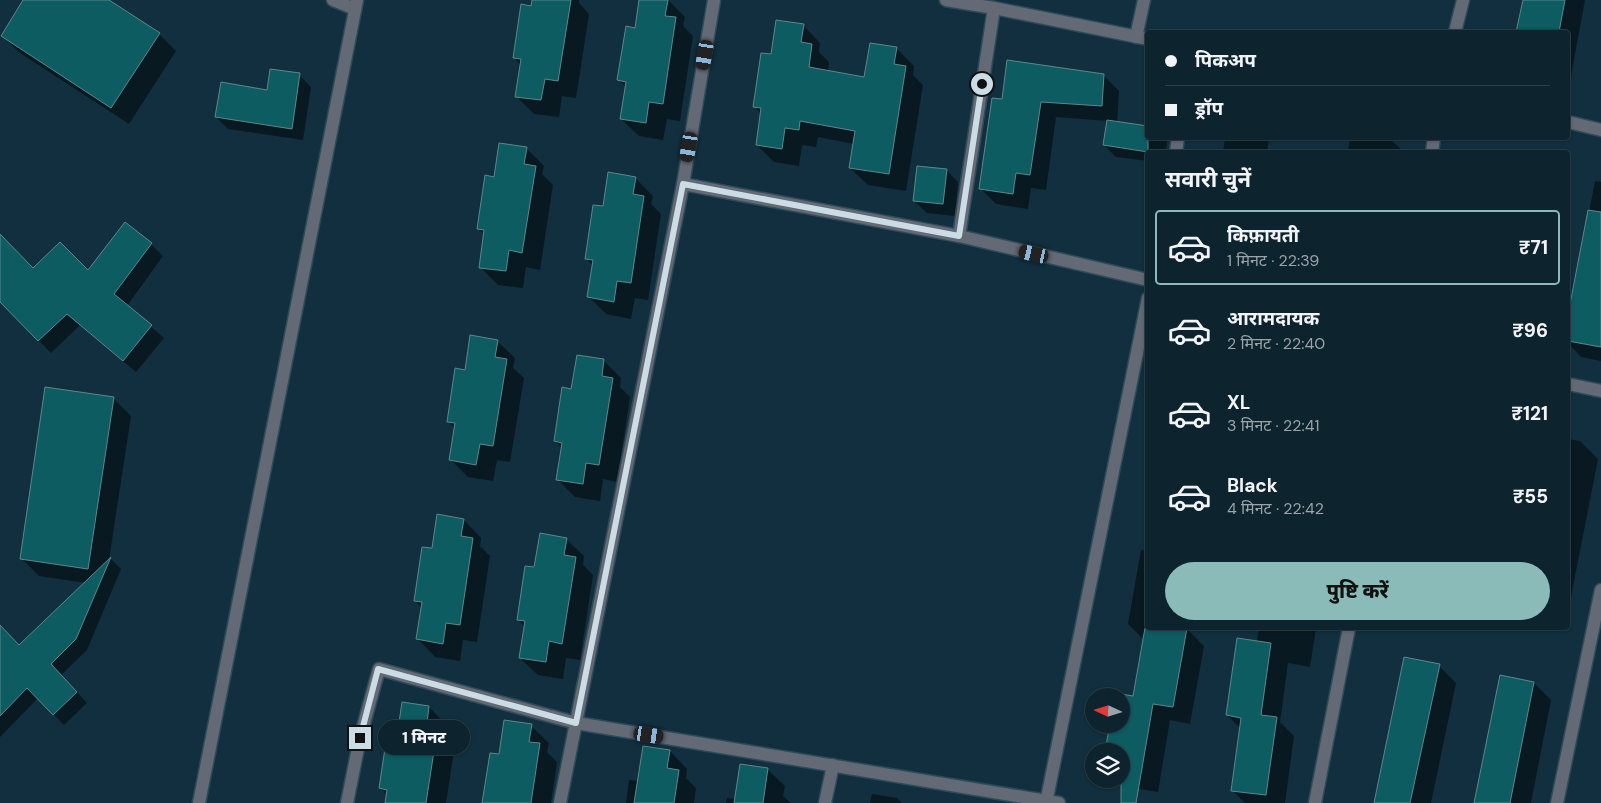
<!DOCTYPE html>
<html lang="hi">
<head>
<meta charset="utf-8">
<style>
	body { margin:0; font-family:"DM Sans","Noto Sans Devanagari",sans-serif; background:#162b36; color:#f1f3f6; height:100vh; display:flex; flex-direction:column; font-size:19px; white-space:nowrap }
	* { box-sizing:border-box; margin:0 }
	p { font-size:16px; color:#9aa4aa }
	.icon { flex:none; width:28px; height:28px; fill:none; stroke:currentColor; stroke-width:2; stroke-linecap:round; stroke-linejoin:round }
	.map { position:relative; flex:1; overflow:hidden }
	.side { position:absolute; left:1145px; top:150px; width:425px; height:480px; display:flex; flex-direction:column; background:#0d232e; border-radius:5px; box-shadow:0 1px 4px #0004,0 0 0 1px #2d404a }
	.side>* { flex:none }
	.hud { position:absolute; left:1145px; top:30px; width:425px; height:110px; border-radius:5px; box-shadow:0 1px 4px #0004,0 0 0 1px #2d404a; display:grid; align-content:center; height:110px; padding:0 20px; background:#0d232e }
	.needle { width:32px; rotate:274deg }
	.fabs { position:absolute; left:1085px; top:688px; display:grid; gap:10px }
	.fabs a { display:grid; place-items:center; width:45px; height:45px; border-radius:50%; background:#0d232e; box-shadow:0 1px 4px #0004,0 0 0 1px #2d404a; font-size:25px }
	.end { position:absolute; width:22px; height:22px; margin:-11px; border:6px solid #cbdce5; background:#111; box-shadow:0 0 0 2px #111 }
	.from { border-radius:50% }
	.bubble { position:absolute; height:35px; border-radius:18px; background:#0d232e; box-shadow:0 1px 4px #0004,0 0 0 1px #2d404a; font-size:16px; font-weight:800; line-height:35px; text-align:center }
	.car { position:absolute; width:15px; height:30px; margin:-15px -8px; border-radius:6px; box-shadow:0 0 4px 1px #0007; background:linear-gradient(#222 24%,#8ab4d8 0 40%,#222 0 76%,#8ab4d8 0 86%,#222 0) }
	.hud b { display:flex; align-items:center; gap:18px; height:48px; font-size:19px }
	.hud b+b { border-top:1px solid #2d404a }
	.hud i { width:12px; height:12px; background:#f1f3f6 }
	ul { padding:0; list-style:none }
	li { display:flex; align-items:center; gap:15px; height:75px; margin:0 10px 8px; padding:0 10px; border:2px solid transparent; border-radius:5px }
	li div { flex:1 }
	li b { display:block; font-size:19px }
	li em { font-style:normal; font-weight:800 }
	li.on { border-color:#8bbbb9 }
	li>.icon { width:45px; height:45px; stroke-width:1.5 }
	h2 { padding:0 20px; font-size:22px; line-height:60px }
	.cta { display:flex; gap:10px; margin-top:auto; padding:10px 20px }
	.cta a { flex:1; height:58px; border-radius:30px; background:#8bbbb9; color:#111; font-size:20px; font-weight:800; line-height:58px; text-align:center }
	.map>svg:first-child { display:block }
	.shadow { fill:#0007 }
	.building { fill:#0d5c61; stroke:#5f878a }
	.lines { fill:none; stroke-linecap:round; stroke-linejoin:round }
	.minor-casing { stroke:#2f4b59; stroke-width:15 }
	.minor { stroke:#636975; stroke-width:12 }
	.route { stroke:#cbdce5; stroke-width:6 }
</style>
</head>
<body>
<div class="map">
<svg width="1601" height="803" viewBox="0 0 1601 803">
	<rect width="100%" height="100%" fill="#112f3e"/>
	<g class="shadow">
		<path d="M25,0H107L159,34L176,51L129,124L20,53L2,36Z"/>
		<path d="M533,0H579V3L589,14L576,98L562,96L559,117L534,114L516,96L521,65L514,58L532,7Z"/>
		<path d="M641,0H668L685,17L683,26L693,36L680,121L667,119L663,140L639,136L621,119L626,87L619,80L636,30Z"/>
		<path d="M1524,0H1585L1568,93V32H1518Z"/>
		<path d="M803,25L820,43L819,52L829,62L828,72L865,78L897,49L914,66L913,75L923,85L906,191L868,185L850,168L854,144L818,137L816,147L802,145L799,166L774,162L757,145L761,114L754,106L772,56Z"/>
		<path d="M299,75L311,87L303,140L228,129L216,117Z"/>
		<path d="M1103,75L1119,91L1117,123L1148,138H1164L1167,141L1166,152H1148V161L1116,157L1104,145L1108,121L1056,117L1046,190L1031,188L1028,209L996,204L980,188L1003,100Z"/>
		<path d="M1225,138H1269L1267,152H1223Z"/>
		<path d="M1350,138H1389L1404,152H1348Z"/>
		<path d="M526,148L544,166L542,174L553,185L540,270L526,267L523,288L498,285L480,267L485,235L478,229L495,178Z"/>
		<path d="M946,170L958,182L955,216L927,213L914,201Z"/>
		<path d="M635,178L653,196L651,204L661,214L648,300L635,298L631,319L606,314L589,297L594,266L586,259L604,208Z"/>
		<path d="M1595,181L1601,182V361L1581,357L1568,343V321Z"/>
		<path d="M0,240L34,270L88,272L151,244L163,256L127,306L164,338L136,372L80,325L51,353L0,301Z"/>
		<path d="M497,341L515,358L513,368L524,378L510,462L497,460L493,481L468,477L451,460L456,429L448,422L466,371Z"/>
		<path d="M603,360L621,378L620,387L630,397L617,482L603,479L600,501L575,497L557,479L562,448L555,441L572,390Z"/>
		<path d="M113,398L131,416L109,560L111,559L121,569L87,650L61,675L87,703L64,725L38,698L0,737V656L19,647L86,583L39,576L21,558Z"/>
		<path d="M1568,439L1580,441L1598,459L1568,612Z"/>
		<path d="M464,520L481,538L480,546L490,556L477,642L463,640L460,661L435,657L418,639L422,608L415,601L433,550Z"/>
		<path d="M566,539L584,556L583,565L593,575L580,660L566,658L563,679L538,675L520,658L525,627L518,619L535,569Z"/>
		<path d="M1141,550L1148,551V628H1188V630L1204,646L1190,724L1170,720L1158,792L1121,786L1114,779H1121V751H1106L1111,724H1121V696H1116V694L1134,698L1144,640L1128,624Z"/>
		<path d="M1259,628H1316L1310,667L1288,663L1280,722L1294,736L1285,803H1245L1233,791L1241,729L1227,715L1257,642Z"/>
		<path d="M1439,666L1456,683L1431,803H1375Z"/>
		<path d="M1534,683L1551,700L1531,803H1476Z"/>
		<path d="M429,707L446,725L445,734L455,744L446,803H386L388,795L380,788L398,737Z"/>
		<path d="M531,726L549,743L547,752L557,762L551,803H483L500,755Z"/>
		<path d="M670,751L687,769L686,778L696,788L694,803H626L629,780L639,781Z"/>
		<path d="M767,769L785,786L783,796L791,803H726L727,798L736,799Z"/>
		<path d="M872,794L897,798L902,803H870Z"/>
	</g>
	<g class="building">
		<path d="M23,0H109L160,33L111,108L1,36Z"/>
		<path d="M532,0H571L558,81L545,79L541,100L515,97L521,59L513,58L521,4L531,6Z"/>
		<path d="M639,0H668L665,16L676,17L663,104L649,102L646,123L620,119L626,82L617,80L626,26L635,28Z"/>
		<path d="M1523,0H1565L1559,32H1516Z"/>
		<path d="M776,20L804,24L801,42L812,44L809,67L864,77L870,43L897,47L894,64L906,66L889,174L849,168L855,131L800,121L799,130L785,128L782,149L756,145L761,108L753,107L761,53L771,54Z"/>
		<path d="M1007,60L1104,74L1102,106L1041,102L1030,175L1016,173L1013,194L979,189L992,98L1002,99Z"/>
		<path d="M270,69L300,73L292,129L215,117L221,82L267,90Z"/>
		<path d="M1107,120L1148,126V152L1103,145Z"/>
		<path d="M499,143L527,147L524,164L536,166L522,253L509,250L506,271L479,268L484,230L477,229L485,175L494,177Z"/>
		<path d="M917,166L947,169L943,204L913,201Z"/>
		<path d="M608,172L636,177L633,194L644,196L631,283L617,281L614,302L587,297L593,260L585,259L593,205L603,206Z"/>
		<path d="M1588,210L1601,212V347L1568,341V315Z"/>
		<path d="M125,222L152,243L114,294L152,325L123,361L67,314L38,341L0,302V234L33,268L60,242L88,270Z"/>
		<path d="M470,335L498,340L495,357L507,359L493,446L480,444L476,465L449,460L455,423L447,422L455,368L465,370Z"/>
		<path d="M577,355L604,359L602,376L613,378L599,465L586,463L583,484L556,480L562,443L554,441L562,387L571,389Z"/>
		<path d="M45,387L114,397L88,569L20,559Z"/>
		<path d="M437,514L464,519L461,536L473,538L460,625L446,623L443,644L416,639L422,602L414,601L422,547L432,548Z"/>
		<path d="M540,533L567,538L564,555L576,557L562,644L549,641L546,662L519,658L525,621L517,620L525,566L534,567Z"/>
		<path d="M111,557L76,639L51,664L77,692L53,715L27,688L0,716V625L19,645Z"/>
		<path d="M1145,628H1187L1173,707L1153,704L1136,803H1121V751H1105L1110,724H1121V696H1114L1115,693L1133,696Z"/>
		<path d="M1237,638L1271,643L1261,715L1277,717L1266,795L1231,791L1241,718L1226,715Z"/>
		<path d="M1404,657L1440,664L1410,803H1374Z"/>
		<path d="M1500,675L1534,682L1510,803H1474Z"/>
		<path d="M402,702L429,706L427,723L438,725L426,803H385L387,790L379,788L387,735L397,736Z"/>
		<path d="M504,720L532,724L529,742L540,743L531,803H482L490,753L499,754Z"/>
		<path d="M643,746L670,750L667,768L679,770L674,803H634Z"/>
		<path d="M740,764L768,768L763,803H734Z"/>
	</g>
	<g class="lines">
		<defs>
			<g id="minor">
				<path d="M333,0L355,9"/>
				<path d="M946,0L994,8L1148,39"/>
				<path d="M1455,32L1463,0"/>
				<path d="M1136,37L1144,0"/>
				<path d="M1568,122L1601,130"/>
				<path d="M1176,152L1178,138"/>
				<path d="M1432,152L1434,138"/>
				<path d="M683,184L959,236L1148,280"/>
				<path d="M959,236L994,8"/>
				<path d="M1568,384L1601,391"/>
				<path d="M199,803L357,0"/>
				<path d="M347,803L360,738L379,669L576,723L1059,803"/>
				<path d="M560,803L683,184L714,0"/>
				<path d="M825,803L833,765"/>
				<path d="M1046,803L1148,298"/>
				<path d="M1315,803L1349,628"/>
				<path d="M1557,803L1601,590"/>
			</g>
		</defs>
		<use href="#minor" class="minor-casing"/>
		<use href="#minor" class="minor"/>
	</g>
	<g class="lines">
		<path class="route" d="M360,738L378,669L576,723L683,184L959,236L982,84"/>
	</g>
</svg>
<div class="fabs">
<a><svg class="needle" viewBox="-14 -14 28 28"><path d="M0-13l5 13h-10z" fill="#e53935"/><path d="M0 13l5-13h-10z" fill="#9aa4aa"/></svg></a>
<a><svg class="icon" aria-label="layers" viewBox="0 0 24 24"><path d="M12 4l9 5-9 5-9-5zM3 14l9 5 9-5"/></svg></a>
</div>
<i class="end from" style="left:982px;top:84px"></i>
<i class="end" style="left:360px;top:738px"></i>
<div class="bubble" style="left:378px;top:720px;width:92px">1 मिनट</div>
<i class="car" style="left:705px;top:55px;rotate:190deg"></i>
<i class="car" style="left:689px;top:147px;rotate:190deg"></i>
<i class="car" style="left:1034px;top:254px;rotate:283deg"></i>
<i class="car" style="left:649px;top:735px;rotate:99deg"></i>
<div class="hud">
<b><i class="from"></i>पिकअप</b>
<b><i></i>ड्रॉप</b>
</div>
<section class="side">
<h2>सवारी चुनें</h2>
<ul>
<li class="on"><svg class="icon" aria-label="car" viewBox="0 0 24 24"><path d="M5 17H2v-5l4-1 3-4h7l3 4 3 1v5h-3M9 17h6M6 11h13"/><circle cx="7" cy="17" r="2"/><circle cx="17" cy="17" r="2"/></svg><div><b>किफ़ायती</b><p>1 मिनट · 22:39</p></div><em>₹71</em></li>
<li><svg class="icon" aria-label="car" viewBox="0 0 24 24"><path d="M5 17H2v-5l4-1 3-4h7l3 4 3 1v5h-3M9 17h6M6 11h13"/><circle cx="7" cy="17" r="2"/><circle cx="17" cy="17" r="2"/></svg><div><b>आरामदायक</b><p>2 मिनट · 22:40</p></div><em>₹96</em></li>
<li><svg class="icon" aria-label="car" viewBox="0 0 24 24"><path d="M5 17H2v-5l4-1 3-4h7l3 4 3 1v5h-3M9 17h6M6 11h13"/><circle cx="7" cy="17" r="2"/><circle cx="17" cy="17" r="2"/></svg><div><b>XL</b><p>3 मिनट · 22:41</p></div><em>₹121</em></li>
<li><svg class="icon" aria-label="car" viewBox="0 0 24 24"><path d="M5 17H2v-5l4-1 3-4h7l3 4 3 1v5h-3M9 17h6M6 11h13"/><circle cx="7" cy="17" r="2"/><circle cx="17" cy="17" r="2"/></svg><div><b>Black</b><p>4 मिनट · 22:42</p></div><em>₹55</em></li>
</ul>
<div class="cta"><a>पुष्टि करें</a></div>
</section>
</div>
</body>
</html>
